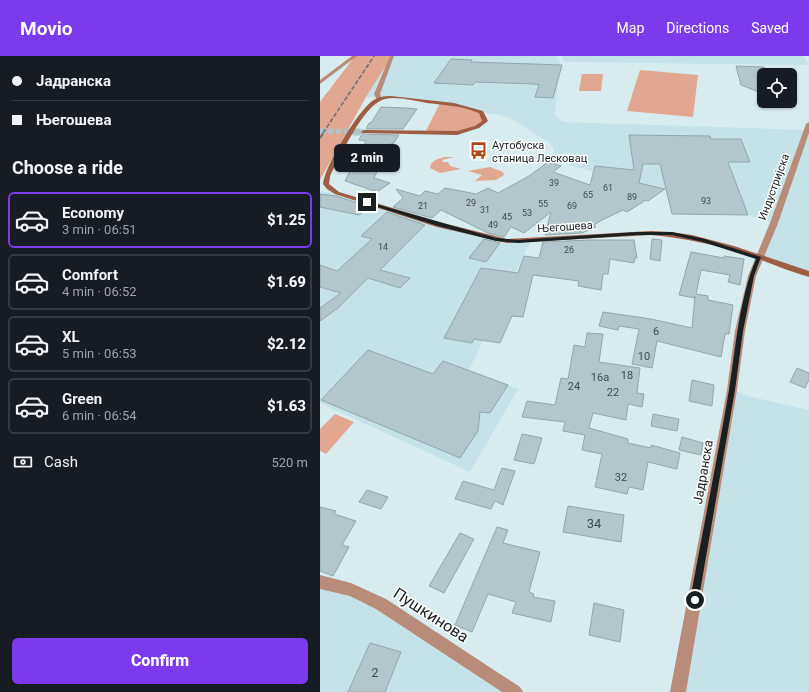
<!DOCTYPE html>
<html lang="en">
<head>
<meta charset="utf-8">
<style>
	body { margin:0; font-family:Roboto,sans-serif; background:#20242c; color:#f1f3f6; height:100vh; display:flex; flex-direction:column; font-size:15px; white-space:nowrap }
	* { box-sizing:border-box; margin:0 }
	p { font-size:13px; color:#9ea1a6 }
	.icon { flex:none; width:22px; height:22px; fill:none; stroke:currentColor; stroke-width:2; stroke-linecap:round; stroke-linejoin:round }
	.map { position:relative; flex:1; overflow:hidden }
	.drawer { display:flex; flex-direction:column; background:#171b24; width:320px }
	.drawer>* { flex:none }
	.guide { display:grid; align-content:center; height:88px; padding:0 12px; background:#171b24 }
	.tools { position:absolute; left:437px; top:12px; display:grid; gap:8px }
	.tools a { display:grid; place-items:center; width:40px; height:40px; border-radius:6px; background:#171b24; box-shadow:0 1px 3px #0004; font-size:20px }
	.end { position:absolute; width:18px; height:18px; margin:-9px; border:5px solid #192022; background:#fff; box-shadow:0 0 0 2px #fff }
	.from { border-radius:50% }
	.bubble { position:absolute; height:28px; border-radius:6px; background:#171b24; box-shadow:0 1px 3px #0004; font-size:13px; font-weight:800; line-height:28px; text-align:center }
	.guide b { display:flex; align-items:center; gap:14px; height:38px; font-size:15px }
	.guide b+b { border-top:1px solid #363941 }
	.guide i { width:10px; height:10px; background:#f1f3f6 }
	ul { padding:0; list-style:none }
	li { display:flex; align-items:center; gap:12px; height:56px; margin:0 8px 6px; padding:0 4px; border:2px solid #363941; border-radius:6px }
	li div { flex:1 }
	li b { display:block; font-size:15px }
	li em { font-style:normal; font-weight:800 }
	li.current { border-color:#7c3aed }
	li>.icon { width:36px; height:36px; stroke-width:1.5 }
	h2 { padding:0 12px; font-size:18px; line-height:48px }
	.pay { display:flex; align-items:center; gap:10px; height:44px; padding:0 12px; font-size:15px }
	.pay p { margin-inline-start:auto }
	.cta { display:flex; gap:8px; margin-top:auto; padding:8px 12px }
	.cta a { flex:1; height:46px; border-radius:6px; background:#7c3aed; color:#fff; font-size:16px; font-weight:800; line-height:46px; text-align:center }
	header { display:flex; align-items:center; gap:24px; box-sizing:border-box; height:56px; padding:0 20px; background:#7c3aed; color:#fff }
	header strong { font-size:19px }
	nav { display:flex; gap:22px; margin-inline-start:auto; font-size:14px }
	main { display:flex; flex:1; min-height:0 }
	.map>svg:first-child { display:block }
	.built { fill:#c4e2e8 }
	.green { fill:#e1a790 }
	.building { fill:#b3c6cb; stroke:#93a6aa }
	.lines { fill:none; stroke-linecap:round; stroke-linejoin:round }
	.secondary-tunnel-far1 { stroke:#b2c3c7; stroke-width:5.5; stroke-dasharray:5.5 2.5; stroke-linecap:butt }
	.secondary-tunnel { stroke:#b2c3c7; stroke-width:7; stroke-dasharray:7 3.5; stroke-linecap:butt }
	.street { fill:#b98b79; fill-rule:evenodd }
	.secondary { fill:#9e5e44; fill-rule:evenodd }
	.rail-far1 { stroke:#657174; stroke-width:1.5; stroke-dasharray:4.5 2; stroke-linecap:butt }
	.rail { stroke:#657174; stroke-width:2; stroke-dasharray:5.5 2.5; stroke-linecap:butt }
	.route { fill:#192022 }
	.labels { text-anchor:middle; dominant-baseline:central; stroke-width:3; stroke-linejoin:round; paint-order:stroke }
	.far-number-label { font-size:9px; fill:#404a4c }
	.far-poi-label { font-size:11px; fill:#192022; stroke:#fff; text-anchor:start }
	.far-street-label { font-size:11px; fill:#192022; stroke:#fff }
	.number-label { font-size:11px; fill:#404a4c }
	.street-label { font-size:13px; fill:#192022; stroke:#fff }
	.near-number-label { font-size:13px; fill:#404a4c }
	.near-street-label { font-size:16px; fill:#192022; stroke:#fff }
</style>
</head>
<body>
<header>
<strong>Movio</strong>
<nav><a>Map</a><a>Directions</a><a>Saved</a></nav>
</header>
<main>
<section class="drawer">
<div class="guide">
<b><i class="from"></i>Јадранска</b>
<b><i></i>Његошева</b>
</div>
<h2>Choose a ride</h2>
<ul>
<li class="current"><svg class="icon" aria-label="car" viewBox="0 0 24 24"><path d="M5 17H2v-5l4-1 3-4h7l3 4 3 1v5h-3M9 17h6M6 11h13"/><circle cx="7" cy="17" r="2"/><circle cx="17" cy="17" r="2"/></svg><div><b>Economy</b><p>3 min · 06:51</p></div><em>$1.25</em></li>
<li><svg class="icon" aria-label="car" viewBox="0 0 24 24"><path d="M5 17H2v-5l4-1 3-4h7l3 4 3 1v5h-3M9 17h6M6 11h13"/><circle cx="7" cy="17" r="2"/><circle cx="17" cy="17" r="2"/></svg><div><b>Comfort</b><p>4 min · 06:52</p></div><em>$1.69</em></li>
<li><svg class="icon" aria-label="car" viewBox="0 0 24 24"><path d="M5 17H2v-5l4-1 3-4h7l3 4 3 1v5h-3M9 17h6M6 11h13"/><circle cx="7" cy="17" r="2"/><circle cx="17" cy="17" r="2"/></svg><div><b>XL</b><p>5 min · 06:53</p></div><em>$2.12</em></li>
<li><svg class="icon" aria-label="car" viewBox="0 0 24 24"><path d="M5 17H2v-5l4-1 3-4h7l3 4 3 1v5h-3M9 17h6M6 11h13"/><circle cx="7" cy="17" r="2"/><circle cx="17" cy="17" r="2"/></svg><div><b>Green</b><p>6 min · 06:54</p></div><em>$1.63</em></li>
</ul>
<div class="pay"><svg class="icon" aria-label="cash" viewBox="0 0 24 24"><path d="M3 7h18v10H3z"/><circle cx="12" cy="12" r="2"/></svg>Cash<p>520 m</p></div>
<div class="cta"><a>Confirm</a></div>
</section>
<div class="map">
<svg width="489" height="636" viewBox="0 0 489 636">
	<rect width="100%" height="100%" fill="#d8ecf0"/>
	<g class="built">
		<path d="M72,0H237L240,7L235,59L243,66L487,74L489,68V218L439,202L453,167L428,159L352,158L346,132L285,119L220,101L232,98L234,94L231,88L194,64L180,59L161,56L155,53L92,44L46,41Z"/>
		<path d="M242,0H483L489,9L244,6Z"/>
		<path d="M0,135L17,137L176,183L211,184L149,314L198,333L150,416L0,347Z"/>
		<path d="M412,334L432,341L489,354V636H358Z"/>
		<path d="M0,526L31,534L195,636H0Z"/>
	</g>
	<g class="green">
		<path d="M35,0H72L46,41L0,124V46Z"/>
		<path d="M320,14L378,19L373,61L307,55Z"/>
		<path d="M262,18H283L281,35H259Z"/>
		<path d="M120,47L155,53L164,60L162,68L137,77L106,75Z"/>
		<path d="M124,101H134L122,104L123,106H128L130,110L141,113L120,117L110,112C111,104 118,103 124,101Z"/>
		<path d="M170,111L183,116L184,119L176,124L155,125L162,119L148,115Z"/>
		<path d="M15,358L34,366L6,398L0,395V373Z"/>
	</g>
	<g class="building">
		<path d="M131,3L152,4L151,6L242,9L233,42L215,41L219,29L214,28L155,26L153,29L114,27Z"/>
		<path d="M416,10L444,11V38L421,29Z"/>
		<path d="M61,51L86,52L97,53L83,73H46L49,67H51Z"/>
		<path d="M42,78L79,79L73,88H70L54,122L70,127L57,136L25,125L46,85L39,84Z"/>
		<path d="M309,79L390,80L391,83H421L430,106H408L428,159L352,158L340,108H323L319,127L345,133L328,145L326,144L307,156L303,154L282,164L274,169L276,171L262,177L225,179L231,156L204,177L191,171L184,181L168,177L121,154L112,162L73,151L83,142L76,133L100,140L105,135L118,138L125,132L156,138L168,132L178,137L209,120L228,106L241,110L233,116L270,129L275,110L314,114Z"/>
		<path d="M0,138L16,140L50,151L39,159L0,151Z"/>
		<path d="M67,156L105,169L60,214L90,222L80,232L48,222L18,252L0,265V252L21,237L0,231V209L17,215L52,183L41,180Z"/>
		<path d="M164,183L180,187L166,206L149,202Z"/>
		<path d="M332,183L342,184L340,205L330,203Z"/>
		<path d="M270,184H314L317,202H315L314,207L290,203L288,218H283L281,234L258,230L259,225L213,219L203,261L192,260L180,287L154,283L152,287L124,282L161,212L198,217L204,200L219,202L223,186Z"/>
		<path d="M371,196L404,202V200L424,203L420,229L408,226L410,219L381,214L376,238L388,240V244L413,249L409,278H405L401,301L337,285L332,312L312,308L319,273L299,270L298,274L279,270L283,256L331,263L372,272L375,240V242L359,239Z"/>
		<path d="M267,277L283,278L279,306L320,312L317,337L324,338L322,351L308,348L306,364L273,357L269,372L308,383V387L331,392V389L360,397L357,413L328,406L323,434L309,431L307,438L275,431L282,398L262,394L265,379L243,375L245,366L202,361L207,345L235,349L241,322L248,323L254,289L265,291Z"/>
		<path d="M48,294L113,318L123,305L188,329L170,357L160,356L158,375L140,402L1,344Z"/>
		<path d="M477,312L489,317V324L485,332L470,326Z"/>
		<path d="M372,324L394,329L392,350L369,345Z"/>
		<path d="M333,358L359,363L357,375L331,370Z"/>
		<path d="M202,378L222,382L214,408L194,404Z"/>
		<path d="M362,381L383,387L381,399L359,394Z"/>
		<path d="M182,412L195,415L183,449L175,445L171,453L135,443L143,425L174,434Z"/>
		<path d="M47,434L68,441L61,453L39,446Z"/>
		<path d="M248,450L304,459L301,486L243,476Z"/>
		<path d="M0,451L16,455L14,458L36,465L22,489L29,491L13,520L0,515Z"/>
		<path d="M177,471L188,474L183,487L220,496L209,536L214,538L213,541L235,545L231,566L192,557L196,546L168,538L152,576L135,569Z"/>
		<path d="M140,477L154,483L124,537L109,530Z"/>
		<path d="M274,547L304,554L300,586L269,579Z"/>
		<path d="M50,587L81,596L65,636H28Z"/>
	</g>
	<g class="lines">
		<path class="secondary-tunnel-far1" d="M0,75L44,76"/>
		<path class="secondary-tunnel" d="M33,76H44"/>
		<g class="street">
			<path d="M32,0H37L0,28V24Z"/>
			<path d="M70,0H74L60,38L62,43L57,44L54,38Z"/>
			<path d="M489,66V77L458,167L436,220L425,275L417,334L366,636H350L407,334L415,275L428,220L450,167L486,68Z"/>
			<path d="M0,519L31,527L66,543L200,631L203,636H182L56,553L30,540L0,533Z"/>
		</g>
		<path class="secondary" d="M71,40L134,47L163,55L168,65L159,72L137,79L42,77L41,76L44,74L137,75L155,70L162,65L159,57C142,50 125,49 107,47C94,45 75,39 62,44C42,52 20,101 10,120L9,128L19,136L123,167L187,183L331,175L351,176L372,179L414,190L489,215V221C468,215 448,206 428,199C396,189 365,182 331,179L187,187L117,171L15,138L7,133L3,128C5,110 36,58 51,46C57,41 64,40 71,40Z"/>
		<path class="rail-far1" d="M3,77L54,0"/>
		<path class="rail" d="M0,82L4,76"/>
	</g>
	<path class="route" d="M45,145L176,182L198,184L317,176H352L385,183L441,201L434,220L423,275L415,334L378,547L375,548L372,547L370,544C383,474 397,404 409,334C416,290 419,244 436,203L383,186L352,179H317L198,187L176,185L118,170L45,147Z"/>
	<defs>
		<symbol id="bus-bare" viewBox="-9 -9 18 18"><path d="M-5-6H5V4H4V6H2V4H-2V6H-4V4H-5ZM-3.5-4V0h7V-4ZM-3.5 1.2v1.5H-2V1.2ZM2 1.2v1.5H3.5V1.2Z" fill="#ad4818" stroke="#fff" stroke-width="2.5" paint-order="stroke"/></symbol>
	</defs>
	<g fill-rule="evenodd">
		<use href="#bus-bare" x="146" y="82" width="25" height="25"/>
	</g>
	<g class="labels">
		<g class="far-number-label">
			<text x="234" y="127">39</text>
			<text x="288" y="132">61</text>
			<text x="268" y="139">65</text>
			<text x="312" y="141">89</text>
			<text x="386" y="145">93</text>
			<text x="151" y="147">29</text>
			<text x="223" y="148">55</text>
			<text x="103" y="150">21</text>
			<text x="252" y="150">69</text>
			<text x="165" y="154">31</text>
			<text x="207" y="157">53</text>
			<text x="187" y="161">45</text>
			<text x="173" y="169">49</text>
			<text x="63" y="191">14</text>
			<text x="249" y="194">26</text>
		</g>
		<g class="far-poi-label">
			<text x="172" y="89">Аутобуска<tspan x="172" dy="13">станица Лесковац</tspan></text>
		</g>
		<g class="far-street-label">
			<text transform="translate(454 131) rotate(-70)">Индустријска</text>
			<text transform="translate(245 171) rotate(-4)">Његошева</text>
		</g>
		<g class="number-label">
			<text x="336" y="275">6</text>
			<text x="324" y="300">10</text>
			<text x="307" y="319">18</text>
			<text x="280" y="321">16a</text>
			<text x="254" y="330">24</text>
			<text x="293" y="336">22</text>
			<text x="301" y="421">32</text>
		</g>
		<g class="street-label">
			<text transform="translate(383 416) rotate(-80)">Јадранска</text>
		</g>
		<g class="near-number-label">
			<text x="274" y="467">34</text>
			<text x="55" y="616">2</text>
		</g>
		<g class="near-street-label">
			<text transform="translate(111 559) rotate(33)">Пушкинова</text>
		</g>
	</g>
</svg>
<div class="tools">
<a><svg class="icon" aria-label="locate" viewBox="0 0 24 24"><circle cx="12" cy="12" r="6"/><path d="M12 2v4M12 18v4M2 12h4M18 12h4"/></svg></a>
</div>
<i class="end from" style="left:375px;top:544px"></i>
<i class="end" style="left:47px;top:146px"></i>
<div class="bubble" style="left:14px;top:88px;width:66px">2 min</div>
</div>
</main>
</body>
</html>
